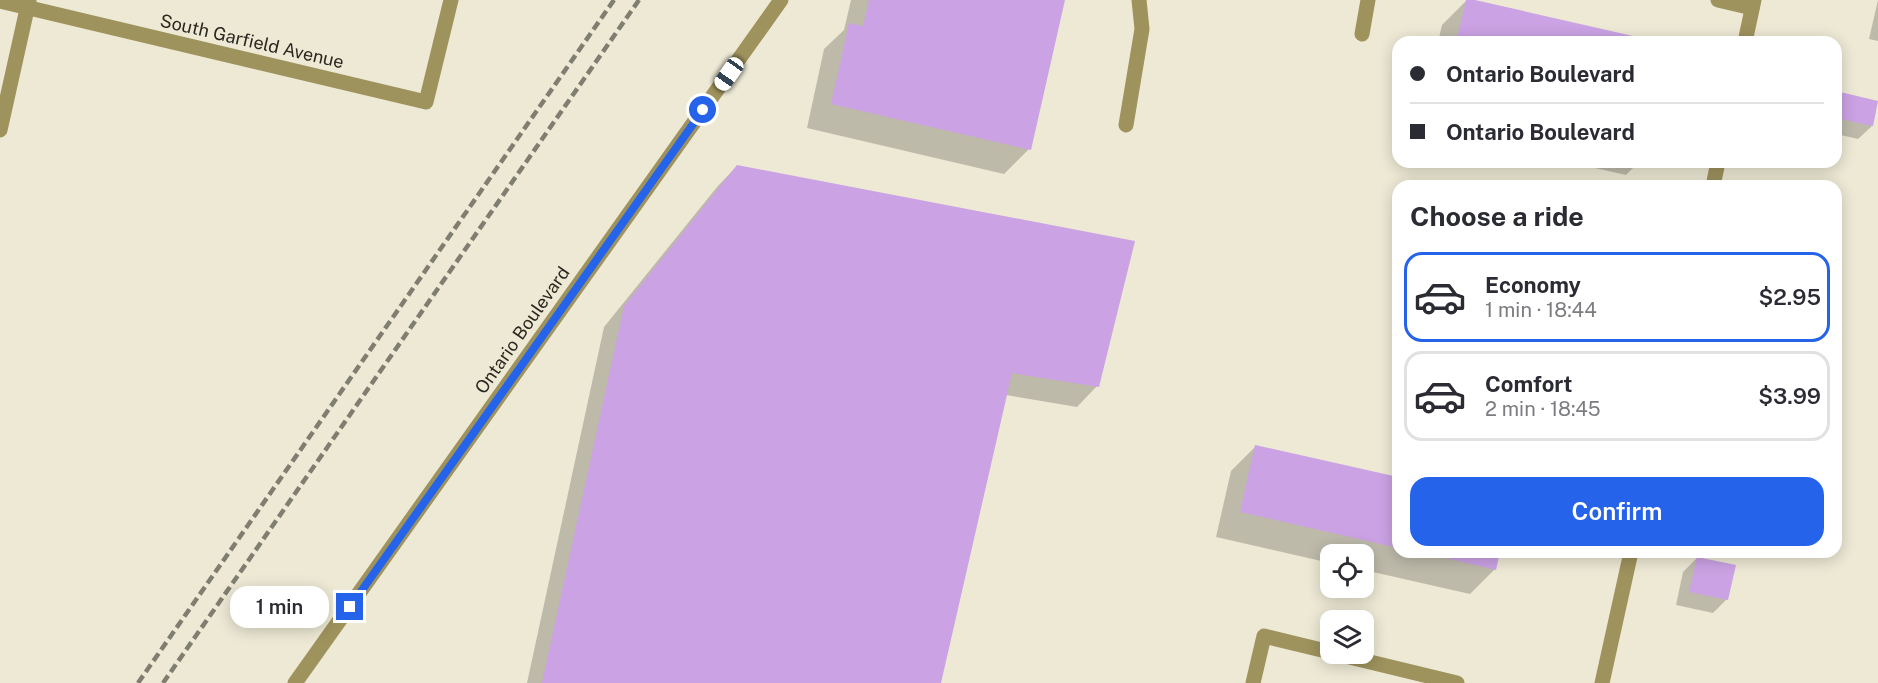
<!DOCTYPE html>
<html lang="en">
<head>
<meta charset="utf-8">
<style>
	body { margin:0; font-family:"Public Sans",sans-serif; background:#f2f2f3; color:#2b2b33; height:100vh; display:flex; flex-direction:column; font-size:22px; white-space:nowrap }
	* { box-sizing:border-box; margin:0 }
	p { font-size:20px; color:#7c7c81 }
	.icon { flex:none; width:33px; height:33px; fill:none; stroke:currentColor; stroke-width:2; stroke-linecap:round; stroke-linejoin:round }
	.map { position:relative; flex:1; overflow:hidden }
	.details { position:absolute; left:1392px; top:180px; width:450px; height:378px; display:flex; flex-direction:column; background:#fff; border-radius:18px; box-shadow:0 3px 15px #0003 }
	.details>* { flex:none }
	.hud { position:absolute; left:1392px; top:36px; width:450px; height:132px; border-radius:18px; box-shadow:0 3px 15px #0003; display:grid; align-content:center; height:132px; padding:0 18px; background:#fff }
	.fabs { position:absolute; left:1320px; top:544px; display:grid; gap:12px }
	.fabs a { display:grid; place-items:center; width:54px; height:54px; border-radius:12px; background:#fff; box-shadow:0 3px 15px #0003; font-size:30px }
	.end { position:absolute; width:27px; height:27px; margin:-14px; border:8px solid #2563eb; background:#fff; box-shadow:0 0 0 3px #fff }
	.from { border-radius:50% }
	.bubble { position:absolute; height:42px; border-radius:18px; background:#fff; box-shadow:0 3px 15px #0003; font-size:20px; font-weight:600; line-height:42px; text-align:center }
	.car { position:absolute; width:18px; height:36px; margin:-18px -9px; border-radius:8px; box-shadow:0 0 4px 2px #0007; background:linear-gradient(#fff 24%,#345 0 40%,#fff 0 76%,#345 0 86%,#fff 0) }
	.hud b { display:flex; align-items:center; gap:21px; height:57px; font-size:22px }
	.hud b+b { border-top:2px solid #e1e1e2 }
	.hud i { width:15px; height:15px; background:#2b2b33 }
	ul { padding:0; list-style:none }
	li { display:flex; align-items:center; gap:18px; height:90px; margin:0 12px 9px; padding:0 6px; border:3px solid #e1e1e2; border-radius:18px }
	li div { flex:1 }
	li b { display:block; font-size:22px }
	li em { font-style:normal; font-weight:600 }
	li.on { border-color:#2563eb }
	li>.icon { width:54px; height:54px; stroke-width:1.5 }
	h2 { padding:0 18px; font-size:27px; line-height:72px }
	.button { display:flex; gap:12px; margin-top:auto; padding:12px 18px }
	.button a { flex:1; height:69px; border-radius:18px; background:#2563eb; color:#fff; font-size:24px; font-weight:600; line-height:69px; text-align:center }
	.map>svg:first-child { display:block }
	.shadow { fill:#0003 }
	.building { fill:#cba2e4 }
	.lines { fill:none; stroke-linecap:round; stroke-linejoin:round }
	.service { stroke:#9e925d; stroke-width:15 }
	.minor { stroke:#9e925d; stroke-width:15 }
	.rail { stroke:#807e71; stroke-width:4.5; stroke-dasharray:9 4.5; stroke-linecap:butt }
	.route { stroke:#2563eb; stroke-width:8 }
	.labels { text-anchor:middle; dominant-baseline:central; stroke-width:6; stroke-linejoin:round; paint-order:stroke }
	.street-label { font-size:18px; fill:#2a2821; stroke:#ede9d5 }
</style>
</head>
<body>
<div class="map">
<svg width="1878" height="683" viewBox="0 0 1878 683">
	<rect width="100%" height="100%" fill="#ede9d5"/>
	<g class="shadow">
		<path d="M851,0H1063L1029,149L1004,174L807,128L824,49L844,30Z"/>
		<path d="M1467,0H1468L1630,42H1438L1442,25Z"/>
		<path d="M1878,0V41L1869,39Z"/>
		<path d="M1836,92L1872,126L1858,139L1836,134Z"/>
		<path d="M1568,162H1639L1626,175Z"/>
		<path d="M737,166L1097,386L1077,407L1006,395L940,683H527L604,327L717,187Z"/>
		<path d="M1256,446L1398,479V552H1499L1495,569L1470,594L1364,570V555H1330V563L1216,537L1231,471Z"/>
		<path d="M1697,558L1727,599L1713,613L1676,605L1683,572Z"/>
	</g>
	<g class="building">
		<path d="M869,0H1065L1031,150L831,104L849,23L863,26Z"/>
		<path d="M1466,0H1475L1633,36L1631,42H1456Z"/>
		<path d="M1836,91L1878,101L1873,126L1836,118Z"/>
		<path d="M737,165L1135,241L1099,387L1012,373L941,683H542L624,306Z"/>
		<path d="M1255,445L1398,477V548L1240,512Z"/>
		<path d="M1421,552H1500L1496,570Z"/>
		<path d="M1697,557L1736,565L1728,600L1689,592Z"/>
	</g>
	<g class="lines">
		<g class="service">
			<path d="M1718,0L1752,8"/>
			<path d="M1362,34L1368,0"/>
			<path d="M1126,125L1142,29L1139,0"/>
			<path d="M1337,654L1457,683"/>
			<path d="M1253,683L1264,636L1330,652"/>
		</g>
		<g class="minor">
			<path d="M0,1L426,102L451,0"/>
			<path d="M1745,42L1754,0"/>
			<path d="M0,130L29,0"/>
			<path d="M1713,186L1718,162"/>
			<path d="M295,683L781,0"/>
			<path d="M1602,683L1631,552"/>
		</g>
		<g class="rail">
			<path d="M138,683L614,0"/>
			<path d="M163,683L639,0"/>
		</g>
	</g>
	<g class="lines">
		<path class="route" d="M350,607L703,110"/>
	</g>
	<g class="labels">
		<g class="street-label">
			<text transform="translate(252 41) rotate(13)">South Garfield Avenue</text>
			<text transform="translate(522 330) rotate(-55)">Ontario Boulevard</text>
		</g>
	</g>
</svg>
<div class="fabs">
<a><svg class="icon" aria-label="locate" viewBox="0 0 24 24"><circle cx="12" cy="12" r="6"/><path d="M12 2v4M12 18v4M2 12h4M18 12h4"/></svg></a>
<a><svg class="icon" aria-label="layers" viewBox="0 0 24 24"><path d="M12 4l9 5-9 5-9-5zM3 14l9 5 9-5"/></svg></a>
</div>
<i class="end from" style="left:703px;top:110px"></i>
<i class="end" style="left:350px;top:607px"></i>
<div class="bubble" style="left:230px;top:586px;width:99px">1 min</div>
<i class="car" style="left:729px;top:74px;rotate:215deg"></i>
<div class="hud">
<b><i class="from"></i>Ontario Boulevard</b>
<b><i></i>Ontario Boulevard</b>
</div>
<section class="details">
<h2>Choose a ride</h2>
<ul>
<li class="on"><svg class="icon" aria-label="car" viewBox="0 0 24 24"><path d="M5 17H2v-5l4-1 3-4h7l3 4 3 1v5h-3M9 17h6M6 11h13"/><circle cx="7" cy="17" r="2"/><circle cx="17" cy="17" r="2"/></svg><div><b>Economy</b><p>1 min · 18:44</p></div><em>$2.95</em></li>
<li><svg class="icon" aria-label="car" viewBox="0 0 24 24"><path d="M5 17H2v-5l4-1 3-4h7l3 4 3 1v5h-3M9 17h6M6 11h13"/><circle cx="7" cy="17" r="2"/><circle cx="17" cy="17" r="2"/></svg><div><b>Comfort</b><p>2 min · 18:45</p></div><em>$3.99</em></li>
</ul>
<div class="button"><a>Confirm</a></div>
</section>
</div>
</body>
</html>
